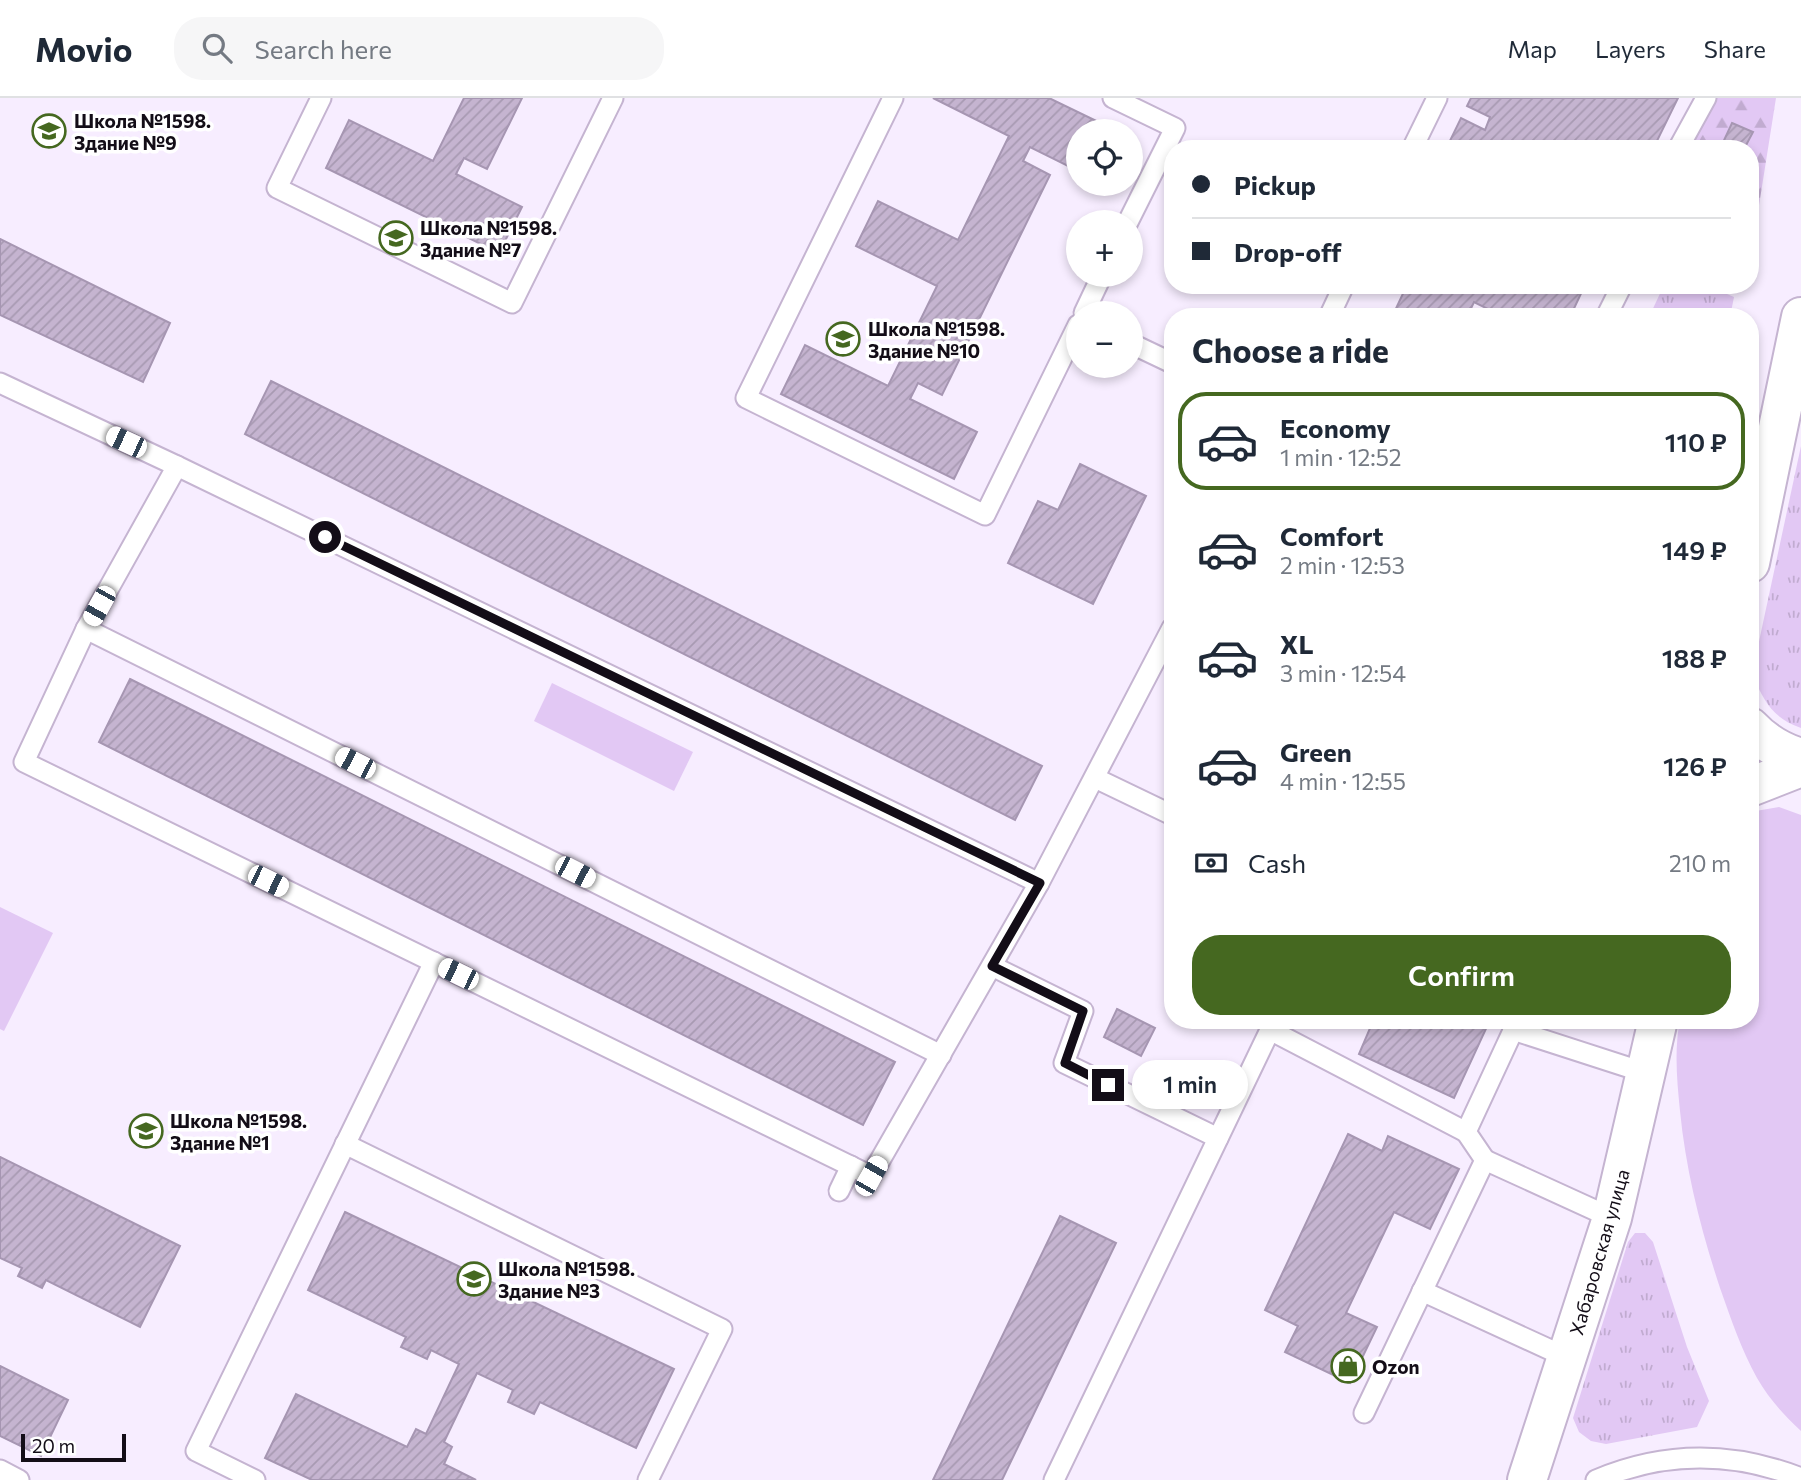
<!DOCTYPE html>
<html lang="en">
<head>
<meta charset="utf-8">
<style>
	body { margin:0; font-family:Commissioner,sans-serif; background:#f6f6f7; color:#1f2937; height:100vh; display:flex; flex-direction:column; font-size:26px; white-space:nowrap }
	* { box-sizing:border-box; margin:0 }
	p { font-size:23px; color:#747a83 }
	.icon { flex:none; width:38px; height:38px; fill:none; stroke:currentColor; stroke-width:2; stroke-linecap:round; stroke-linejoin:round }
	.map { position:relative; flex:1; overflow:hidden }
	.details { position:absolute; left:1164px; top:210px; width:595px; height:721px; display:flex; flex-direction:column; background:#fff; border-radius:28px; box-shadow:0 4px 10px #0003 }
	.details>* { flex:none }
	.guide { position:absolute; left:1164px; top:42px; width:595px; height:154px; border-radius:28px; box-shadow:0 4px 10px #0003; display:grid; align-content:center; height:154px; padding:0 28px; background:#fff }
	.tools { position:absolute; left:1066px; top:21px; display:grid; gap:14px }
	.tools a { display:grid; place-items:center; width:77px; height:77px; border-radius:50%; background:#fff; box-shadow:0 4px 10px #0003; font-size:35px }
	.scale { position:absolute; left:21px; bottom:18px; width:105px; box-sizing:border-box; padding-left:7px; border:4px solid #130d17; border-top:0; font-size:19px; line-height:24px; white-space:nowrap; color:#130d17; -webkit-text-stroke:5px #fff; paint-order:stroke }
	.end { position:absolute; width:32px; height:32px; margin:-16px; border:9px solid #130d17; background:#fff; box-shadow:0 0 0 4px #fff }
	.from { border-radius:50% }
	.bubble { position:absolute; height:49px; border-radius:24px; background:#fff; box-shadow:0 4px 10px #0003; font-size:23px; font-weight:600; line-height:49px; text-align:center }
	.car { position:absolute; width:21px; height:42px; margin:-21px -10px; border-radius:9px; box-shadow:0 0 5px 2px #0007; background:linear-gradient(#fff 24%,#345 0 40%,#fff 0 76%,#345 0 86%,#fff 0) }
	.guide b { display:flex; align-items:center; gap:24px; height:66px; font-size:26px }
	.guide b+b { border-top:2px solid #e0e1e3 }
	.guide i { width:18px; height:18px; background:#1f2937 }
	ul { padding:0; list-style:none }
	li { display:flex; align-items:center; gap:21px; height:98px; margin:0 14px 10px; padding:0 14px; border:4px solid transparent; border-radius:28px }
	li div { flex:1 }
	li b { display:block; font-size:26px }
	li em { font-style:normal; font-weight:600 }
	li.active { border-color:#456820 }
	li>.icon { width:63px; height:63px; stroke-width:1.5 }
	h2 { padding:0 28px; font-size:32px; line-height:84px }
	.pay { display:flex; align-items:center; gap:18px; height:77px; padding:0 28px; font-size:26px }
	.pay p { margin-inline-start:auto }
	.cta { display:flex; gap:14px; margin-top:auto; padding:14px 28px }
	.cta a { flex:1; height:80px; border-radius:28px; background:#456820; color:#fff; font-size:28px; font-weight:600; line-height:80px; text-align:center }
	header { display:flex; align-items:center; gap:42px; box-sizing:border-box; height:98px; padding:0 35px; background:#fff; border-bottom:2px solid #e0e1e3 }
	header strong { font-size:33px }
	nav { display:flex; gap:38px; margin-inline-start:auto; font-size:24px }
	.search { width:490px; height:63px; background:#f6f6f7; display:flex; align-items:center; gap:18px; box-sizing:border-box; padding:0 24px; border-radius:28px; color:#747a83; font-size:26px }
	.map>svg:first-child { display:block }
	.grass { fill:url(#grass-tufts) }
	.forest { fill:url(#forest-firs) }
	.green { fill:#e2c8f4 }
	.building { fill:url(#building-hatch); stroke:#a696b2; stroke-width:2 }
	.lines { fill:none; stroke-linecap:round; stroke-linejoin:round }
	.service-casing { stroke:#c5b4d1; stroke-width:23 }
	.secondary-casing { stroke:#c5b4d1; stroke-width:42 }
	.service { stroke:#fff; stroke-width:19 }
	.secondary { stroke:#fff; stroke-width:38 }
	.route { stroke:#130d17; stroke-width:9 }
	.labels { text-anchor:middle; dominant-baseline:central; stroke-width:7; stroke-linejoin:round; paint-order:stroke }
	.poi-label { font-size:19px; font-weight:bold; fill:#130d17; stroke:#fff; text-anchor:start }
	.street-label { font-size:19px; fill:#130d17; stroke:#fff }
</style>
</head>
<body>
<header>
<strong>Movio</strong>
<div class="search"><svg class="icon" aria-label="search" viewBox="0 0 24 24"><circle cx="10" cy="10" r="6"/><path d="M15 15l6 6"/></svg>Search here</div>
<nav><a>Map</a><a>Layers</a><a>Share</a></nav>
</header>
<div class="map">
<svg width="1801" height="1382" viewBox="0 0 1801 1382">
	<defs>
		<pattern id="grass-tufts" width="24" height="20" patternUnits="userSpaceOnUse" patternTransform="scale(1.75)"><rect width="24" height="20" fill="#e2c8f4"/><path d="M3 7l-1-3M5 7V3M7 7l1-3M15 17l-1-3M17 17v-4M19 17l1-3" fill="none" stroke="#c1abd0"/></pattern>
		<pattern id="forest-firs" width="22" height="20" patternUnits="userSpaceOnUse" patternTransform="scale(1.75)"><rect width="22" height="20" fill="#e2c8f4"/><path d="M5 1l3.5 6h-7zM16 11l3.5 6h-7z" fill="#c1abd0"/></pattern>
		<pattern id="building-hatch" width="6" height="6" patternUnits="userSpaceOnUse" patternTransform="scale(1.75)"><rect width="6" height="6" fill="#c5b4d0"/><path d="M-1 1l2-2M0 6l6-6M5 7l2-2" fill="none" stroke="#a89ab2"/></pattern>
	</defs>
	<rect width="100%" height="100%" fill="#f7edff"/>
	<g class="grass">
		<path d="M1664,187H1706L1734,199L1730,219H1649Z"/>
		<path d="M1801,348V630C1772,620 1764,603 1752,576Z"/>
		<path d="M1635,1135H1645L1653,1144L1687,1249L1709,1303L1697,1329L1606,1346L1591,1343L1579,1334L1573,1320L1628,1144Z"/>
	</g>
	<path class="forest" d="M1715,0H1776L1757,120L1750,129V51H1744L1752,34L1733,25L1720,51H1700L1690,46Z"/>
	<g class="green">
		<path d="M552,585L693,654L674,693L534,623Z"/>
		<path d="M1779,709L1801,717V1333C1784,1317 1769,1301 1757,1280C1741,1251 1731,1221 1720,1190C1701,1132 1686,1074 1680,1013C1677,983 1674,952 1680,922H1750V714Z"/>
		<path d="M0,809L53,835L4,933L0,931Z"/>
	</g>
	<g class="building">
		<path d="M464,0H522L487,71L464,60L456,76L522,109L499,155L326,70L349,22L433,63Z"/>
		<path d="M1049,0L1117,33H1078V73L1030,49L1023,63L1050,77L942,297L918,285L910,301L977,334L954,381L781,296L805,247L888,288L937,188L856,148L878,103L958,142L1009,38L933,0Z"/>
		<path d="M1471,0H1678L1653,51H1446L1461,20L1485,32L1490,19L1467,8Z"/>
		<path d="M1732,25L1753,34L1744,51H1720Z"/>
		<path d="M0,141L170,225L143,284L0,217Z"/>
		<path d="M1407,187H1585L1570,219H1504L1474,204L1467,219H1392Z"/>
		<path d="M271,283L1042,668L1015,722L245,336Z"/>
		<path d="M1080,366L1146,398L1093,506L1008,465L1038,403L1058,412Z"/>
		<path d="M130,581L895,964L863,1027L99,644Z"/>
		<path d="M1117,911L1155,930L1141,958L1104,939Z"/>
		<path d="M1358,922H1490L1454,1000L1359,956L1371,928Z"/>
		<path d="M1348,1036L1382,1053L1388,1038L1459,1071L1430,1131L1394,1114L1346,1215L1377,1229L1350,1285L1285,1254L1298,1228L1265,1212Z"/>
		<path d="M0,1059L180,1148L140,1229L46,1182L42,1190L18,1178L22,1170L0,1160Z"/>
		<path d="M345,1114L674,1271L636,1350L540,1304L534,1316L508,1304L513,1292L477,1275L444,1344L452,1349L444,1366L476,1382H312L265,1360L296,1296L407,1349L416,1331L426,1336L459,1266L431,1252L427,1261L401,1249L406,1239L308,1192Z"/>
		<path d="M1060,1118L1116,1145L1002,1382H933Z"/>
		<path d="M0,1268L68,1302L41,1358L0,1338Z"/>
	</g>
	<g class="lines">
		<defs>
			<g id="service">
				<path d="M321,0L277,90L512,205L613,0"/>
				<path d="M893,0L746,300L985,417L1078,227"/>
				<path d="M1113,0L1175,30L1128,124"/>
				<path d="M1412,51L1437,0"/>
				<path d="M1678,51L1706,0"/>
				<path d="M1084,215L1102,177"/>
				<path d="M1329,219L1344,187"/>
				<path d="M1606,219L1622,187"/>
				<path d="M1130,245L1172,265"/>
				<path d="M0,285L177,368L1039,785"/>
				<path d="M177,368L86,531L24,664L871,1078L1039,785L1172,530"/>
				<path d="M86,531L941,957"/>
				<path d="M1095,680L1172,717"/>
				<path d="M992,868L1083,913L1064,965L1218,1040"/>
				<path d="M1513,932L1646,975"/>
				<path d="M345,1046L722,1231L648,1382"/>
				<path d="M1485,1062L1612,1120"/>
				<path d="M839,1093L851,1068"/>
				<path d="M1422,1193L1568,1260"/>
				<path d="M1364,1315L1485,1062L1466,1034L1518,922"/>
				<path d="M0,1372L19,1382"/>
				<path d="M255,1382L196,1353L434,864"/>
				<path d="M1054,1382L1270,932L1466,1034"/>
				<path d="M1596,1382C1664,1353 1732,1353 1801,1380"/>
			</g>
			<g id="secondary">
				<path d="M1750,465L1801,219"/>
				<path d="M1750,629C1764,644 1780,654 1801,660"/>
				<path d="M1750,689L1801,669"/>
				<path d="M1527,1382L1612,1120L1658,922"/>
			</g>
		</defs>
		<use href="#service" class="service-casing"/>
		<use href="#secondary" class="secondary-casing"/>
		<use href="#service" class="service"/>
		<use href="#secondary" class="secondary"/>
	</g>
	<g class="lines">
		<path class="route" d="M325,439L1040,785L992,868L1083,913L1065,965L1108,987"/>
	</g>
	<defs>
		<symbol id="school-ring" viewBox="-11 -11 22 22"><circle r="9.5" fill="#fff" stroke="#456820" stroke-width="1.5"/><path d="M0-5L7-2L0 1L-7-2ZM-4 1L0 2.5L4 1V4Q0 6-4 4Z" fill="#456820"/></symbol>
		<symbol id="shop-ring" viewBox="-11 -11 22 22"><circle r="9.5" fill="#fff" stroke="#456820" stroke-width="1.5"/><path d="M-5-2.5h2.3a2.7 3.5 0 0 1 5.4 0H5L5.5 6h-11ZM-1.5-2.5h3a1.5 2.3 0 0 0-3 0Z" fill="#456820"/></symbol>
	</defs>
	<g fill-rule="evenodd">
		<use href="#school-ring" x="30" y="14" width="38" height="38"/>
		<use href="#school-ring" x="377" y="121" width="38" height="38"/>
		<use href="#school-ring" x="824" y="222" width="38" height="38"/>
		<use href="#school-ring" x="127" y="1014" width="38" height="38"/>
		<use href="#school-ring" x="455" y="1162" width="38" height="38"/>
		<use href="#shop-ring" x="1329" y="1249" width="38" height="38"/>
	</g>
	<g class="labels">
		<g class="poi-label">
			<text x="74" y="22">Школа №1598.<tspan x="74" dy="22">Здание №9</tspan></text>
			<text x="420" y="129">Школа №1598.<tspan x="420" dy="22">Здание №7</tspan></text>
			<text x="868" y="230">Школа №1598.<tspan x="868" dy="22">Здание №10</tspan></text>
			<text x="170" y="1022">Школа №1598.<tspan x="170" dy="22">Здание №1</tspan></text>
			<text x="498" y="1170">Школа №1598.<tspan x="498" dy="22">Здание №3</tspan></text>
			<text x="1372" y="1268">Ozon</text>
		</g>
		<g class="street-label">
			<text transform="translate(1599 1154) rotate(-74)">Хабаровская улица</text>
		</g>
	</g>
</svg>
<div class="tools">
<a><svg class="icon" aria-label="locate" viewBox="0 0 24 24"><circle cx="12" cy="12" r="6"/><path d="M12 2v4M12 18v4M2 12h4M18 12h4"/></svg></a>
<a>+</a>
<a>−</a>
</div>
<div class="scale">20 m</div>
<i class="end from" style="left:325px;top:439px"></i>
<i class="end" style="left:1108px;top:987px"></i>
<div class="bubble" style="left:1132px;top:962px;width:116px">1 min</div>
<i class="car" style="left:126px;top:344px;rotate:295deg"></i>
<i class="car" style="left:99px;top:508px;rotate:209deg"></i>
<i class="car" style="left:355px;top:665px;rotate:297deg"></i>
<i class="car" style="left:575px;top:774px;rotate:117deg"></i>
<i class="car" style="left:268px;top:783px;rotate:116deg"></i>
<i class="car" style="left:458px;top:876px;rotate:296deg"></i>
<i class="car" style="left:871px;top:1078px;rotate:30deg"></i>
<div class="guide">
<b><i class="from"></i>Pickup</b>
<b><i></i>Drop-off</b>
</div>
<section class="details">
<h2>Choose a ride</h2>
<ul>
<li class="active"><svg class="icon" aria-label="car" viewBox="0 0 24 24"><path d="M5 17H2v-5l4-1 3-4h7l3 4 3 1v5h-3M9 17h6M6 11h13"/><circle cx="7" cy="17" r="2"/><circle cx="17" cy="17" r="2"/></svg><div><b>Economy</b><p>1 min · 12:52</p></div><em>110 ₽</em></li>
<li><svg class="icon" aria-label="car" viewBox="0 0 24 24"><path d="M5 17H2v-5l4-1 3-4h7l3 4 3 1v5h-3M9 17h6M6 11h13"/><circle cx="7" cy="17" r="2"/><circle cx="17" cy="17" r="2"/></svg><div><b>Comfort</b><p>2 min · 12:53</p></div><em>149 ₽</em></li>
<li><svg class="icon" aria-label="car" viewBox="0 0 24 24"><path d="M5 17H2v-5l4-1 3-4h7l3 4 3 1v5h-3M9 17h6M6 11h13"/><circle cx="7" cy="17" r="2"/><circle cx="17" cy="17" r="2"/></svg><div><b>XL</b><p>3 min · 12:54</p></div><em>188 ₽</em></li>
<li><svg class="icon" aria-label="car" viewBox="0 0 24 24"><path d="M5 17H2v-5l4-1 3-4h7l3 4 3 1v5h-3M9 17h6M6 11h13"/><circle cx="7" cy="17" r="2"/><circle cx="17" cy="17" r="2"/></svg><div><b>Green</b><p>4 min · 12:55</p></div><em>126 ₽</em></li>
</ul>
<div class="pay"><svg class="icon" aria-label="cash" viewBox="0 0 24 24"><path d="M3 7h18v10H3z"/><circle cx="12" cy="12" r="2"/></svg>Cash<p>210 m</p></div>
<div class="cta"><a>Confirm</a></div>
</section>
</div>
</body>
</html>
